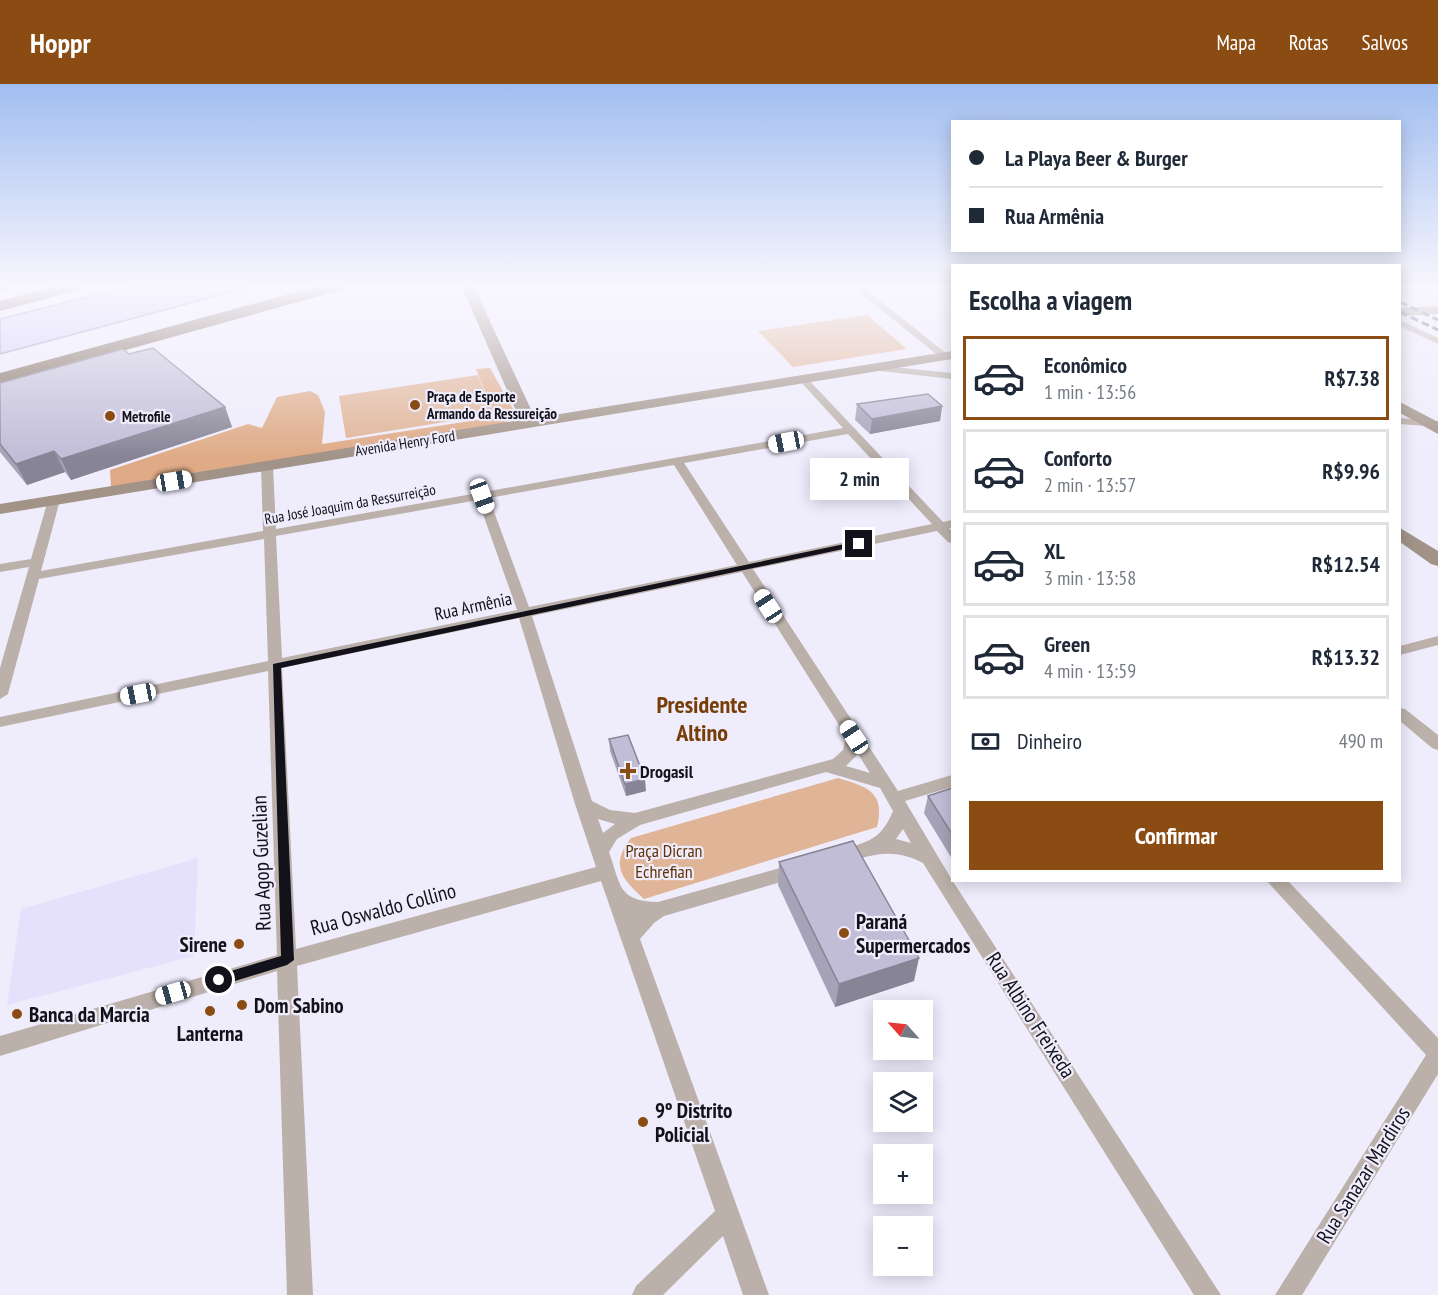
<!DOCTYPE html>
<html lang="pt">
<head>
<meta charset="utf-8">
<style>
	body { margin:0; font-family:"PT Sans Narrow",sans-serif; background:#f6f6f7; color:#1f2937; height:100vh; display:flex; flex-direction:column; font-size:22px; white-space:nowrap }
	* { box-sizing:border-box; margin:0 }
	p { font-size:20px; color:#747a83 }
	.icon { flex:none; width:33px; height:33px; fill:none; stroke:currentColor; stroke-width:2; stroke-linecap:round; stroke-linejoin:round }
	.map { position:relative; flex:1; overflow:hidden }
	.sheet { position:absolute; left:951px; top:180px; width:450px; height:618px; display:flex; flex-direction:column; background:#fff; border-radius:0px; box-shadow:0 3px 15px #0003 }
	.sheet>* { flex:none }
	.banner { position:absolute; left:951px; top:36px; width:450px; height:132px; border-radius:0px; box-shadow:0 3px 15px #0003; display:grid; align-content:center; height:132px; padding:0 18px; background:#fff }
	.needle { width:39px; rotate:297deg }
	.buttons { position:absolute; left:873px; top:916px; display:grid; gap:12px }
	.buttons a { display:grid; place-items:center; width:60px; height:60px; border-radius:0px; background:#fff; box-shadow:0 3px 15px #0003; font-size:30px }
	.end { position:absolute; width:27px; height:27px; margin:-14px; border:8px solid #13121a; background:#fff; box-shadow:0 0 0 3px #fff }
	.from { border-radius:50% }
	.bubble { position:absolute; height:42px; border-radius:0px; background:#fff; box-shadow:0 3px 15px #0003; font-size:20px; font-weight:800; line-height:42px; text-align:center }
	.car { position:absolute; width:18px; height:36px; margin:-18px -9px; border-radius:8px; box-shadow:0 0 4px 2px #0007; background:linear-gradient(#fff 24%,#345 0 40%,#fff 0 76%,#345 0 86%,#fff 0) }
	.banner b { display:flex; align-items:center; gap:21px; height:57px; font-size:22px }
	.banner b+b { border-top:2px solid #e0e1e3 }
	.banner i { width:15px; height:15px; background:#1f2937 }
	ul { padding:0; list-style:none }
	li { display:flex; align-items:center; gap:18px; height:84px; margin:0 12px 9px; padding:0 6px; border:3px solid #e0e1e3; border-radius:0px }
	li div { flex:1 }
	li b { display:block; font-size:22px }
	li em { font-style:normal; font-weight:800 }
	li.selected { border-color:#8b4c14 }
	li>.icon { width:54px; height:54px; stroke-width:1.5 }
	h2 { padding:0 18px; font-size:27px; line-height:72px }
	.pay { display:flex; align-items:center; gap:15px; height:66px; padding:0 18px; font-size:22px }
	.pay p { margin-inline-start:auto }
	.primary-button { display:flex; gap:12px; margin-top:auto; padding:12px 18px }
	.primary-button a { flex:1; height:69px; border-radius:0px; background:#8b4c14; color:#fff; font-size:24px; font-weight:800; line-height:69px; text-align:center }
	header { display:flex; align-items:center; gap:36px; box-sizing:border-box; height:84px; padding:0 30px; background:#8b4c14; color:#fff }
	header strong { font-size:28px }
	nav { display:flex; gap:33px; margin-inline-start:auto; font-size:21px }
	.map>svg:first-child { display:block }
	.built { fill:#e5e1fc }
	.green { fill:#e0b496 }
	.forest { fill:#dfab87 }
	.water { fill:#d6cefb; stroke:#9c96b8; stroke-width:1.5 }
	.lines { fill:none; stroke-linecap:round; stroke-linejoin:round }
	.street { fill:#bcb1aa; fill-rule:evenodd }
	.secondary { fill:#a29388; fill-rule:evenodd }
	.highway { fill:#806b5c; fill-rule:evenodd }
	.rail { stroke:#53525c; stroke-width:3; stroke-dasharray:8 4; stroke-linecap:butt }
	.wall { fill:#a6a3b9 }
	.shaded-wall { fill:#878496 }
	.building { fill:#c1bdd7; stroke:#878496; stroke-width:1.5 }
	.route { fill:#13121a }
	.poi-dot { fill:#8b4c14; stroke:#efecfc; stroke-width:2 }
	.labels { text-anchor:middle; dominant-baseline:central; stroke-width:4.5; stroke-linejoin:round; paint-order:stroke }
	.far-poi-label { font-size:15px; font-weight:bold; fill:#13121a; stroke:#efecfc; text-anchor:start }
	.far-street-label { font-size:15px; fill:#13121a; stroke:#efecfc }
	.street-label { font-size:18px; fill:#13121a; stroke:#efecfc }
	.poi-label { font-size:18px; font-weight:bold; fill:#13121a; stroke:#efecfc; text-anchor:start }
	.park-label { font-size:18px; fill:#613206; stroke:#efecfc }
	.near-street-label { font-size:21px; fill:#13121a; stroke:#efecfc }
	.near-poi-label { font-size:21px; font-weight:bold; fill:#13121a; stroke:#efecfc; text-anchor:start }
	.district-label { font-size:24px; font-weight:bold; fill:#763d06; stroke:#efecfc }
</style>
</head>
<body>
<header>
<strong>Hoppr</strong>
<nav><a>Mapa</a><a>Rotas</a><a>Salvos</a></nav>
</header>
<div class="map">
<svg width="1438" height="1211" viewBox="0 0 1438 1211">
	<rect width="100%" height="100%" fill="#efecfc"/>
	<g class="built">
		<path d="M1400,203H1438V226L1400,209Z"/>
		<path d="M198,774L194,872L7,921L21,825Z"/>
	</g>
	<g class="green">
		<path d="M867,231L907,265L793,283L758,247Z"/>
		<path d="M478,291L494,330L346,354L339,312Z"/>
		<path d="M838,694C869,703 885,709 877,743L644,815C621,794 610,781 631,754Z"/>
	</g>
	<path class="forest" d="M490,284L517,332L504,339L111,403L110,386L248,340L262,344L277,313L310,307L318,311L325,328L322,360L496,333L476,285Z"/>
	<path class="water" d="M127,203H250L0,270V235Z"/>
	<g class="lines">
		<g class="street">
			<path d="M853,203H863L947,270V274H941Z"/>
			<path d="M1400,236L1438,254V260L1400,242Z"/>
			<path d="M874,281L952,289V295L871,286V282Z"/>
			<path d="M803,292L806,293L943,438L952,436V444H949L952,448V459L948,458L937,447L753,485L898,707L952,691V703L905,717L952,796L1221,1211H1194L923,779C900,767 882,768 858,775C850,778 843,781 835,778L832,773L835,768C864,758 880,759 893,727L880,704L826,688L640,741L617,755L609,768C621,802 618,817 658,818L798,779L804,781L807,786L804,791L798,793L664,832L654,839L640,855L769,1211H743L723,1152L663,1211H632L636,1202L715,1127L601,797L297,882L313,1211H287L277,887L0,972V952L277,871L268,587L0,643V633L268,577L264,455L39,495L8,610L0,615V584L29,483L0,488V480L31,475L48,416L54,412L60,416L41,487L263,447L261,382L267,379L273,382L276,445L843,344L800,297L798,295ZM848,350L932,440L749,478L684,379ZM674,381L737,481L529,523L489,414ZM478,416L517,526L282,574L276,452ZM742,488L846,652L843,666L833,675L635,729L610,726L592,717L532,532ZM519,534L575,720L596,783L296,865L282,584ZM858,670L870,689L846,682ZM598,735L615,740L603,749ZM903,745L911,759L896,755Z"/>
			<path d="M1400,334L1438,337V343L1400,340Z"/>
			<path d="M1438,552V561L1400,571V562Z"/>
			<path d="M1400,624L1405,625L1438,651V666L1432,664L1400,637Z"/>
			<path d="M1266,796H1287L1438,954V990L1302,1211H1275L1426,971Z"/>
		</g>
		<g class="secondary">
			<path d="M0,203H13L0,209Z"/>
			<path d="M462,203H474L535,334L952,267V275L0,430V420L520,336Z"/>
			<path d="M1438,222V230L1400,232V224Z"/>
			<path d="M1400,318L1438,338V350L1400,329Z"/>
			<path d="M1400,444L1438,467V482L1431,480L1400,458Z"/>
		</g>
		<g class="highway">
			<path d="M53,203H81L79,206L0,227V217Z"/>
			<path d="M315,203H343L341,206L0,301V289Z"/>
		</g>
		<g class="rail">
			<path d="M1400,218L1438,236"/>
			<path d="M1400,228L1438,246"/>
		</g>
	</g>
	<g class="wall">
		<path d="M129,270L225,323L232,343L71,396L65,388L27,401L0,368V299Z"/>
		<path d="M857,320L942,322L940,337L870,350L855,336Z"/>
		<path d="M609,655L646,707L626,712L610,667Z"/>
		<path d="M952,704V775L924,729L928,712Z"/>
		<path d="M779,778L914,897L835,923L778,801Z"/>
	</g>
	<g class="shaded-wall">
		<path d="M942,322L940,337L870,350L872,335Z"/>
		<path d="M225,323L232,343L71,396L61,375Z"/>
		<path d="M54,367L65,388L27,401L16,380Z"/>
		<path d="M645,695L646,707L626,712L625,700Z"/>
		<path d="M919,874L914,897L835,923L839,900Z"/>
	</g>
	<g class="building">
		<path d="M153,264L225,323L61,375L54,367L16,380L0,360V299L123,265L129,270Z"/>
		<path d="M928,310L942,322L872,335L857,320Z"/>
		<path d="M628,651L645,695L625,700L609,655Z"/>
		<path d="M952,704V750L928,712Z"/>
		<path d="M853,757L919,874L839,900L779,778Z"/>
	</g>
	<linearGradient id="sky" x2="0" y2="1"><stop stop-color="#a1bef0"/><stop offset="0.54" stop-color="#f8f6fe"/><stop offset="1" stop-color="#f8f6fe" stop-opacity="0"/></linearGradient>
	<rect width="1438" height="373" fill="url(#sky)"/>
	<path class="route" d="M859,457L862,461L281,584L294,876L287,881L219,902L214,900V892L281,872L273,580Z"/>
	<g class="poi-dot">
		<circle cx="415" cy="321" r="6"/>
		<circle cx="110" cy="332" r="6"/>
		<path d="M625 678h6v6h6v6h-6v6h-6v-6h-6v-6h6z"/>
		<circle cx="844" cy="849" r="6"/>
		<circle cx="239" cy="860" r="6"/>
		<circle cx="242" cy="921" r="6"/>
		<circle cx="210" cy="927" r="6"/>
		<circle cx="17" cy="930" r="6"/>
		<circle cx="643" cy="1038" r="6"/>
	</g>
	<g class="labels">
		<g class="far-poi-label">
			<text x="427" y="312">Praça de Esporte<tspan x="427" dy="17">Armando da Ressureição</tspan></text>
			<text x="122" y="332">Metrofile</text>
		</g>
		<g class="far-street-label">
			<text transform="translate(405 359) rotate(-9)">Avenida Henry Ford</text>
			<text transform="translate(350 420) rotate(-10)">Rua José Joaquim da Ressurreição</text>
		</g>
		<g class="street-label">
			<text transform="translate(473 522) rotate(-12)">Rua Armênia</text>
		</g>
		<g class="poi-label">
			<text x="640" y="687">Drogasil</text>
		</g>
		<g class="park-label">
			<text x="664" y="766">Praça Dicran<tspan x="664" dy="21">Echrefian</tspan></text>
		</g>
		<g class="near-street-label">
			<text transform="translate(261 779) rotate(-92)">Rua Agop Guzelian</text>
			<text transform="translate(383 825) rotate(-15)">Rua Oswaldo Collino</text>
			<text transform="translate(1031 931) rotate(57)">Rua Albino Freixeda</text>
			<text transform="translate(1363 1091) rotate(-58)">Rua Sanazar Mardiros</text>
		</g>
		<g class="near-poi-label">
			<text x="856" y="837">Paraná<tspan x="856" dy="24">Supermercados</tspan></text>
			<text x="227" y="860" text-anchor="end">Sirene</text>
			<text x="254" y="921">Dom Sabino</text>
			<text x="29" y="930">Banca da Marcia</text>
			<text x="210" y="949" text-anchor="middle">Lanterna</text>
			<text x="655" y="1026">9º Distrito<tspan x="655" dy="24">Policial</tspan></text>
		</g>
		<g class="district-label">
			<text x="702" y="620">Presidente<tspan x="702" dy="28">Altino</tspan></text>
		</g>
	</g>
</svg>
<div class="buttons">
<a><svg class="needle" viewBox="-14 -14 28 28"><path d="M0-13l5 13h-10z" fill="#e53935"/><path d="M0 13l5-13h-10z" fill="#747a83"/></svg></a>
<a><svg class="icon" aria-label="layers" viewBox="0 0 24 24"><path d="M12 4l9 5-9 5-9-5zM3 14l9 5 9-5"/></svg></a>
<a>+</a>
<a>−</a>
</div>
<i class="end from" style="left:219px;top:896px"></i>
<i class="end" style="left:859px;top:460px"></i>
<div class="bubble" style="left:810px;top:374px;width:99px">2 min</div>
<i class="car" style="left:786px;top:358px;rotate:259deg"></i>
<i class="car" style="left:174px;top:397px;rotate:81deg"></i>
<i class="car" style="left:482px;top:412px;rotate:160deg"></i>
<i class="car" style="left:768px;top:522px;rotate:327deg"></i>
<i class="car" style="left:138px;top:610px;rotate:259deg"></i>
<i class="car" style="left:854px;top:653px;rotate:327deg"></i>
<i class="car" style="left:173px;top:909px;rotate:254deg"></i>
<div class="banner">
<b><i class="from"></i>La Playa Beer &amp; Burger</b>
<b><i></i>Rua Armênia</b>
</div>
<section class="sheet">
<h2>Escolha a viagem</h2>
<ul>
<li class="selected"><svg class="icon" aria-label="car" viewBox="0 0 24 24"><path d="M5 17H2v-5l4-1 3-4h7l3 4 3 1v5h-3M9 17h6M6 11h13"/><circle cx="7" cy="17" r="2"/><circle cx="17" cy="17" r="2"/></svg><div><b>Econômico</b><p>1 min · 13:56</p></div><em>R$7.38</em></li>
<li><svg class="icon" aria-label="car" viewBox="0 0 24 24"><path d="M5 17H2v-5l4-1 3-4h7l3 4 3 1v5h-3M9 17h6M6 11h13"/><circle cx="7" cy="17" r="2"/><circle cx="17" cy="17" r="2"/></svg><div><b>Conforto</b><p>2 min · 13:57</p></div><em>R$9.96</em></li>
<li><svg class="icon" aria-label="car" viewBox="0 0 24 24"><path d="M5 17H2v-5l4-1 3-4h7l3 4 3 1v5h-3M9 17h6M6 11h13"/><circle cx="7" cy="17" r="2"/><circle cx="17" cy="17" r="2"/></svg><div><b>XL</b><p>3 min · 13:58</p></div><em>R$12.54</em></li>
<li><svg class="icon" aria-label="car" viewBox="0 0 24 24"><path d="M5 17H2v-5l4-1 3-4h7l3 4 3 1v5h-3M9 17h6M6 11h13"/><circle cx="7" cy="17" r="2"/><circle cx="17" cy="17" r="2"/></svg><div><b>Green</b><p>4 min · 13:59</p></div><em>R$13.32</em></li>
</ul>
<div class="pay"><svg class="icon" aria-label="cash" viewBox="0 0 24 24"><path d="M3 7h18v10H3z"/><circle cx="12" cy="12" r="2"/></svg>Dinheiro<p>490 m</p></div>
<div class="primary-button"><a>Confirmar</a></div>
</section>
</div>
</body>
</html>
